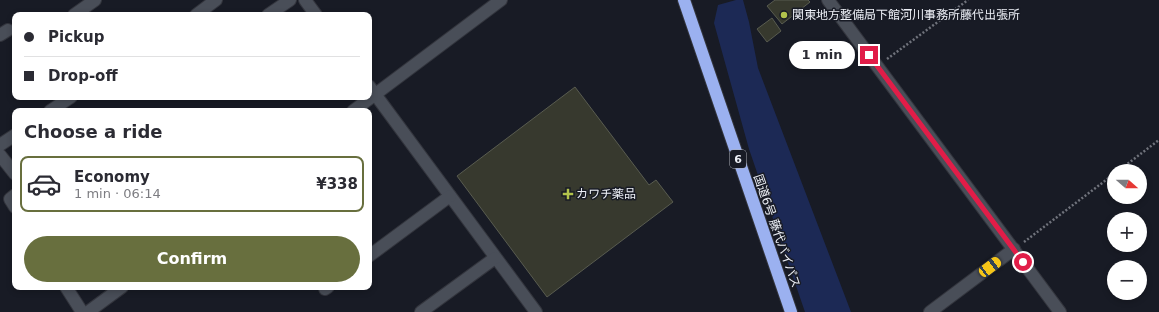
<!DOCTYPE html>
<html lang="en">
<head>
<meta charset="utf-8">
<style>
	body { margin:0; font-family:"DejaVu Sans","Noto Sans JP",sans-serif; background:#f7f7f7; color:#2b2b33; height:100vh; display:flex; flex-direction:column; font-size:15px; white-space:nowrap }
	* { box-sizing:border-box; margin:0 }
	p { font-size:13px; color:#7c7c81 }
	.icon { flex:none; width:22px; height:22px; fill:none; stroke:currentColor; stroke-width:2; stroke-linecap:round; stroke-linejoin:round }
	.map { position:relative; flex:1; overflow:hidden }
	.panel { position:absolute; left:12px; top:108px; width:360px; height:182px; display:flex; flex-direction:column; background:#fff; border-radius:8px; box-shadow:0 2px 6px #0003 }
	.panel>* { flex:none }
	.banner { position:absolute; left:12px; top:12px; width:360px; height:88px; border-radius:8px; box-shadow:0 2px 6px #0003; display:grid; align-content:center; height:88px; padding:0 12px; background:#fff }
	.needle { width:26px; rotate:110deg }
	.controls { position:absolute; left:1107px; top:164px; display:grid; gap:8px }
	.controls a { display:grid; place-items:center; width:40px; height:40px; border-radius:50%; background:#fff; box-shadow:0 2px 6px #0003; font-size:20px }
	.end { position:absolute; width:18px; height:18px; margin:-9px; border:5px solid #e11d48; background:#fff; box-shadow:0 0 0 2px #fff }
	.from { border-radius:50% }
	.bubble { position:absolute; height:28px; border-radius:14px; background:#fff; box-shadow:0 2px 6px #0003; font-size:13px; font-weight:600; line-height:28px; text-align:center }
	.car { position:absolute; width:12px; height:24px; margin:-12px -6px; border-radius:5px; box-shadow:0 0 3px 1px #0007; background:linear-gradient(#f5c518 24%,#345 0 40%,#f5c518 0 76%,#345 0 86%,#f5c518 0) }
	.banner b { display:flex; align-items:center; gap:14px; height:38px; font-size:15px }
	.banner b+b { border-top:1px solid #e1e1e2 }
	.banner i { width:10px; height:10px; background:#2b2b33 }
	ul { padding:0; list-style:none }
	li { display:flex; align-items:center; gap:12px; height:56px; margin:0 8px 6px; padding:0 4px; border:2px solid transparent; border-radius:8px }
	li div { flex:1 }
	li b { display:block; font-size:15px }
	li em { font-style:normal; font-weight:600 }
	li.selected { border-color:#686f3e }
	li>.icon { width:36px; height:36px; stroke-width:1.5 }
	h2 { padding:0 12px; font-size:18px; line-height:48px }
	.cta { display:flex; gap:8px; margin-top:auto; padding:8px 12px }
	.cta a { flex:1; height:46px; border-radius:24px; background:#686f3e; color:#fff; font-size:16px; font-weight:600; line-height:46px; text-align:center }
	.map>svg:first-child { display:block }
	.green { fill:#1c2955 }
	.building { fill:#37392e; stroke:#595c50 }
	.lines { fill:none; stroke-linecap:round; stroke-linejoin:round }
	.street-casing { stroke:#33353d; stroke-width:14 }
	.highway-casing { stroke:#33353d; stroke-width:14 }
	.path { stroke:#70737c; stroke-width:2.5; stroke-dasharray:2 2; stroke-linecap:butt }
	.street { stroke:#494e58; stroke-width:12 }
	.highway { stroke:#9bb1f0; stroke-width:12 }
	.route { stroke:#e11d48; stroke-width:5 }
	.poi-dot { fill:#b2c34c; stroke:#181b25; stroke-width:1.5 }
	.labels { text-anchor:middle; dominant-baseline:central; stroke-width:3; stroke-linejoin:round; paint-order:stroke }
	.shield { fill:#181b25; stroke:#adb0b8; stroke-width:1 }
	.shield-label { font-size:11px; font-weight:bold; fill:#edf0f7 }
	.poi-label { font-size:12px; fill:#edf0f7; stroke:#181b25; text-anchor:start }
	.street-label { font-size:12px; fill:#edf0f7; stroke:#181b25 }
</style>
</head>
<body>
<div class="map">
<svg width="1159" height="312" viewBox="0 0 1159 312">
	<rect width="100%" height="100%" fill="#181b25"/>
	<path class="green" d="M736,0H743L749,22L758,68L851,312H805L749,149L714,23L718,5Z"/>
	<g class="building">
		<path d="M775,0H808L810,2L782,24L767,6Z"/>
		<path d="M772,18L781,31L767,42L757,29Z"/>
		<path d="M575,87L649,185L656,180L673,202L547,297L457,176Z"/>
	</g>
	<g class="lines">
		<defs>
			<g id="street">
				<path d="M305,0L316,15"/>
				<path d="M828,0L1060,312"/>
				<path d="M74,15L95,0"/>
				<path d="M196,15L216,0"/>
				<path d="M268,15L290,0"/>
				<path d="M0,35L8,30"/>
				<path d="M369,86L536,312"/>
				<path d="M50,111L71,97"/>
				<path d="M353,111L501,0"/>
				<path d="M0,145L15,135"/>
				<path d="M0,155L15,174"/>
				<path d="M15,195L10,199L15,207"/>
				<path d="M369,256L450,196"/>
				<path d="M66,287L82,312"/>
				<path d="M325,289L328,287"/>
				<path d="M88,312L122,287"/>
				<path d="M421,312L495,258"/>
				<path d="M930,312L1014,249"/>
			</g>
			<path id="highway" d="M684,0L791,312"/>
		</defs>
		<use href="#street" class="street-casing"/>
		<use href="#highway" class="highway-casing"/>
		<g class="path">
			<path d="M887,59L968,0"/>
			<path d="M1118,171L1159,140"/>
			<path d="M1024,242L1114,174"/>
		</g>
		<use href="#street" class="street"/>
		<use href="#highway" class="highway"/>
	</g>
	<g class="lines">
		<path class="route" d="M869,55L1023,262"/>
	</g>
	<g class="poi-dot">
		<circle cx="784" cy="15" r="4"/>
		<path d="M566 188h4v4h4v4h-4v4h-4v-4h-4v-4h4z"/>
	</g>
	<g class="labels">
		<rect class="shield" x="730" y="150" width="16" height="18" rx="3"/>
		<g class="shield-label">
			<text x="738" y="159">6</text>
		</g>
		<g class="poi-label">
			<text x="792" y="15">関東地方整備局下館河川事務所藤代出張所</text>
			<text x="576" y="194">カワチ薬品</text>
		</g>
		<g class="street-label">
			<text transform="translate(777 231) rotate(71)">国道6号 藤代バイパス</text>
		</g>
	</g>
</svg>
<div class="controls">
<a><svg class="needle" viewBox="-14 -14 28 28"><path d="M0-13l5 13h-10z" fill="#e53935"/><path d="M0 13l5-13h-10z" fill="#7c7c81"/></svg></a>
<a>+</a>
<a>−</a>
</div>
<i class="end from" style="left:1023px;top:262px"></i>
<i class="end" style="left:869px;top:55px"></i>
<div class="bubble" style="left:789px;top:41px;width:66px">1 min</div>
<i class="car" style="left:990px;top:267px;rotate:53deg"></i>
<div class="banner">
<b><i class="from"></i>Pickup</b>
<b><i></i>Drop-off</b>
</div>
<section class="panel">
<h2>Choose a ride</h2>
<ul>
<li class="selected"><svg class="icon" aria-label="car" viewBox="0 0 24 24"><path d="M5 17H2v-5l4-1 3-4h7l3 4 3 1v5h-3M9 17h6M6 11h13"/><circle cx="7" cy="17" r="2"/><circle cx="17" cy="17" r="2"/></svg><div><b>Economy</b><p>1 min · 06:14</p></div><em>¥338</em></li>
</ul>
<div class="cta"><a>Confirm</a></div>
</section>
</div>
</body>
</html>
